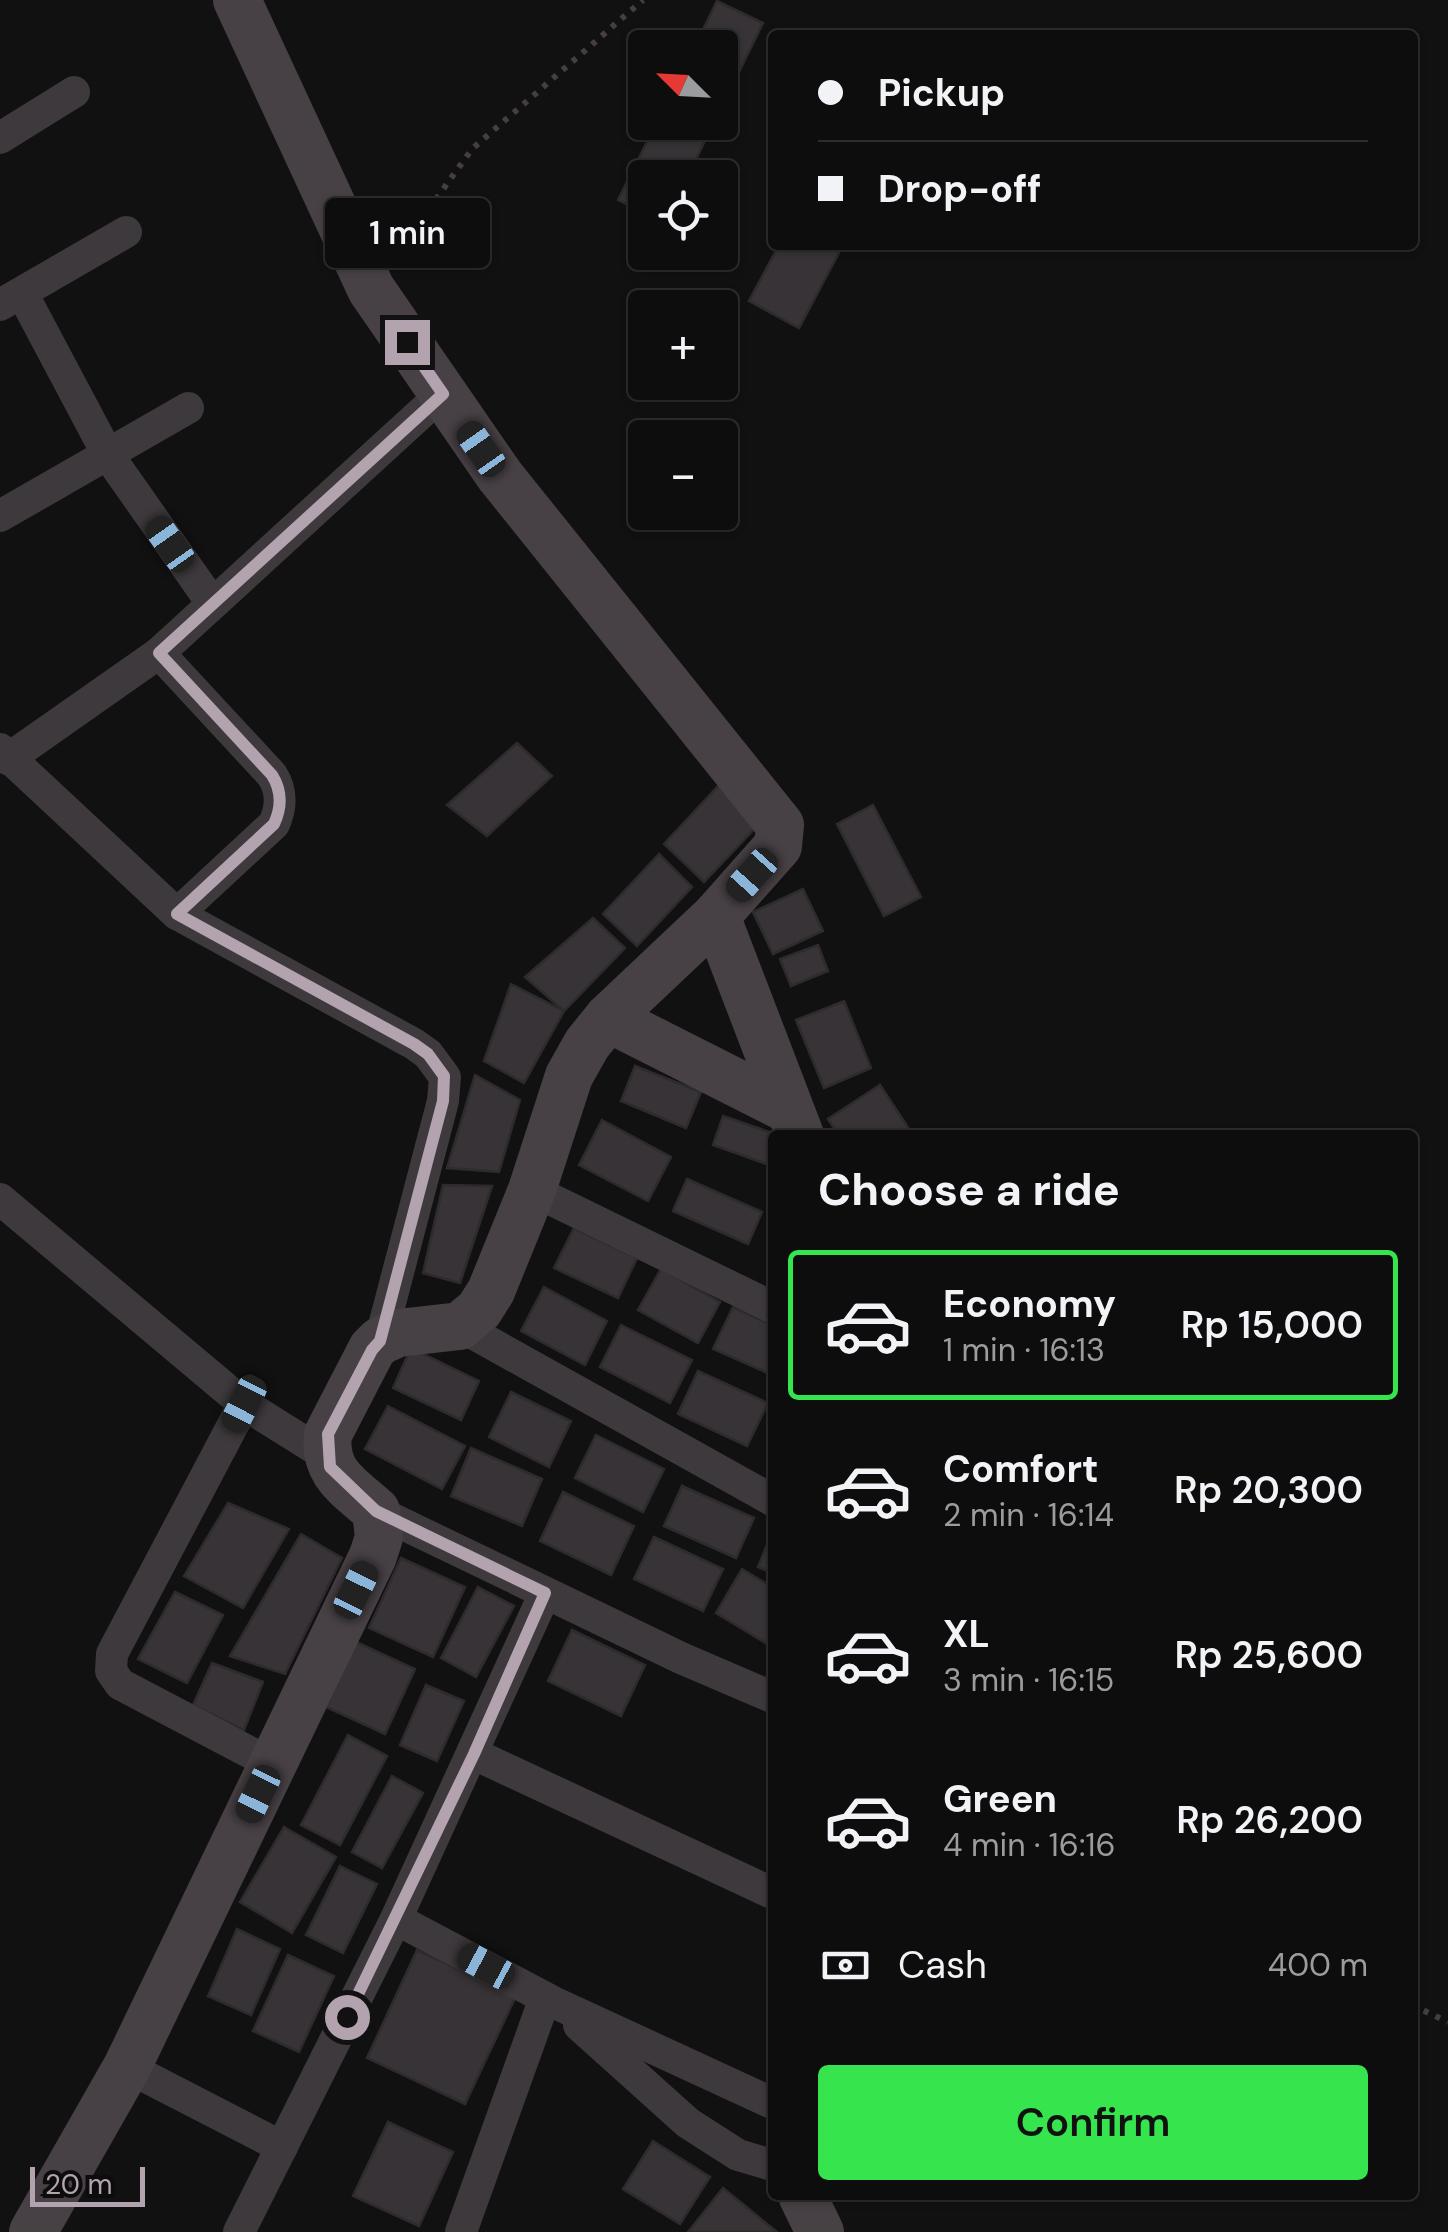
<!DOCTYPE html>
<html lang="en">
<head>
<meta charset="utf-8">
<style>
	body { margin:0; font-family:"DM Sans",sans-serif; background:#171616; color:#f1f3f6; height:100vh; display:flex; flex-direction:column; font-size:38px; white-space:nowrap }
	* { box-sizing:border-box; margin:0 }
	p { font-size:32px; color:#9b9c9d }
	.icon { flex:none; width:55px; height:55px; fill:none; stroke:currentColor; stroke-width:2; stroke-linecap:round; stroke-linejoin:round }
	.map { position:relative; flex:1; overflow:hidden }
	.drawer { position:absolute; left:768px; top:1130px; width:650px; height:1070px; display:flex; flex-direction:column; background:#0e0d0d; border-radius:10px; box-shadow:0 2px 8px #0004,0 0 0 2px #2e2d2e }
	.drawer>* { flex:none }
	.hud { position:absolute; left:768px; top:30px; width:650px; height:220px; border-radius:10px; box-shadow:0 2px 8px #0004,0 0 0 2px #2e2d2e; display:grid; align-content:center; height:220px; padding:0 50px; background:#0e0d0d }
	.needle { width:65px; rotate:294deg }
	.buttons { position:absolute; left:628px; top:30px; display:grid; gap:20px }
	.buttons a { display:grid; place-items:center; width:110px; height:110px; border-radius:10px; background:#0e0d0d; box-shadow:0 2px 8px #0004,0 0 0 2px #2e2d2e; font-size:50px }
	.scale { position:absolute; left:30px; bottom:25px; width:115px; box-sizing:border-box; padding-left:10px; border:5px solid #b2a3af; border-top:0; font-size:28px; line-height:35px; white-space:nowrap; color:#b2a3af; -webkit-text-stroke:8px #0d0c0c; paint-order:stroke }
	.end { position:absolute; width:45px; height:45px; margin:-22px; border:12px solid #b2a3af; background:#111; box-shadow:0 0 0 5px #111 }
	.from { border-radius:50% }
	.bubble { position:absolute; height:70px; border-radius:10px; background:#0e0d0d; box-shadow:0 2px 8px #0004,0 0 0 2px #2e2d2e; font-size:32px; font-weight:600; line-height:70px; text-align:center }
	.car { position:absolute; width:30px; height:60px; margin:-30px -15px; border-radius:12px; box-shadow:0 0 8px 2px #0007; background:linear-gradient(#222 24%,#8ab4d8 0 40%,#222 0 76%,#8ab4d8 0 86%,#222 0) }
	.hud b { display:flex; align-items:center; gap:35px; height:95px; font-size:38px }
	.hud b+b { border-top:2px solid #2e2d2e }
	.hud i { width:25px; height:25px; background:#f1f3f6 }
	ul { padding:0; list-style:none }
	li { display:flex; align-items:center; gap:30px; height:150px; margin:0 20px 15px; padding:0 30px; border:5px solid transparent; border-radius:10px }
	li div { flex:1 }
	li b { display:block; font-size:38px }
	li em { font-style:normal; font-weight:600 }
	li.current { border-color:#36e54e }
	li>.icon { width:90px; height:90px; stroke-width:1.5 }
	h2 { padding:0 50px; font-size:45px; line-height:120px }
	.pay { display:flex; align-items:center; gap:25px; height:110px; padding:0 50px; font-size:38px }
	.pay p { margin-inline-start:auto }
	.button { display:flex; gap:20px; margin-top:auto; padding:20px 50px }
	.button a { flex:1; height:115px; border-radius:10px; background:#36e54e; color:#111; font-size:40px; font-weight:600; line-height:115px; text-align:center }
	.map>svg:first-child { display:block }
	.building { fill:#373336; stroke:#2e2b2c; stroke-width:2.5 }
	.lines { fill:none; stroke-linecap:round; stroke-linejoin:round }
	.path { stroke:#453e44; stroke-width:6; stroke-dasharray:5 8; stroke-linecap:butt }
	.street { stroke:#3e393c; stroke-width:32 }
	.secondary { stroke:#474045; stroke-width:48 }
	.route { stroke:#b2a3af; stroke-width:12 }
</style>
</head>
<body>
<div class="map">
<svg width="1448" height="2232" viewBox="0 0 1448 2232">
	<rect width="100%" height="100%" fill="#121111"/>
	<g class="building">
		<path d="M717,1L763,23L720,111V48H694Z"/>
		<path d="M657,122H714L687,178H645V213L618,200Z"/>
		<path d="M779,245H843L799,328L749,301Z"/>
		<path d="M517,743L552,776L487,836L447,805Z"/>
		<path d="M720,784L760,823L704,882L664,844Z"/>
		<path d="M873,805L921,897L884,916L837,824Z"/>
		<path d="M659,854L692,887L637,946L603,914Z"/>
		<path d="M803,889L823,931L773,954L753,912Z"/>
		<path d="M593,918L625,948L564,1011L525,977Z"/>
		<path d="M818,945L828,971L791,986L780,959Z"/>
		<path d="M511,984L564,1011L524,1083L484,1061Z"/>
		<path d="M844,1001L871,1068L824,1088L796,1020Z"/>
		<path d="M635,1066L701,1092L686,1128L621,1101Z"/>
		<path d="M475,1075L520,1100L499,1172L447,1168Z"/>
		<path d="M880,1085L913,1135H838L828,1119Z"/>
		<path d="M723,1116L778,1135H772V1166L713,1145Z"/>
		<path d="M602,1120L671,1157L648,1201L579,1165Z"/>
		<path d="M687,1179L762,1212L748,1244L673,1211Z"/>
		<path d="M443,1185L492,1186L460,1283L423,1273Z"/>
		<path d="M574,1228L637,1258L618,1298L554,1268Z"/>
		<path d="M661,1269L720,1302L698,1343L638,1310Z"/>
		<path d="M544,1287L607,1321L585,1365L521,1331Z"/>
		<path d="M733,1307L772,1325V1375L713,1349Z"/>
		<path d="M621,1325L692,1360L670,1403L600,1367Z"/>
		<path d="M411,1348L479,1381L461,1420L393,1388Z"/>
		<path d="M698,1371L768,1403L747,1446L678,1414Z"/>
		<path d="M511,1392L571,1421L549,1467L489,1437Z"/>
		<path d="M388,1406L465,1446L442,1489L365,1449Z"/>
		<path d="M596,1435L664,1469L643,1512L575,1478Z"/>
		<path d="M471,1448L542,1479L522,1526L451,1496Z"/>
		<path d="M682,1486L754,1518L736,1558L664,1526Z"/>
		<path d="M563,1492L634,1526L611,1575L540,1541Z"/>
		<path d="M228,1503L289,1529L243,1608L184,1576Z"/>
		<path d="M772,1532V1573L758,1567Z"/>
		<path d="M301,1534L342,1558L285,1674L230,1656Z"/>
		<path d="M654,1537L723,1569L703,1611L634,1579Z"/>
		<path d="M401,1558L465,1587L433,1657L369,1628Z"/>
		<path d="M742,1569L772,1587V1647L716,1613Z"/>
		<path d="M478,1587L514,1606L476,1677L441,1658Z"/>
		<path d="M175,1592L223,1615L187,1683L138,1659Z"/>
		<path d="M572,1630L645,1665L621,1716L548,1681Z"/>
		<path d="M356,1642L415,1669L385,1734L326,1707Z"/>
		<path d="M212,1663L263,1682L244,1730L193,1705Z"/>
		<path d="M426,1685L464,1701L437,1761L400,1745Z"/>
		<path d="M348,1735L387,1756L340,1845L301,1825Z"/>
		<path d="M392,1776L423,1793L382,1868L352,1852Z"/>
		<path d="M284,1827L336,1857L292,1933L240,1902Z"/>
		<path d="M340,1866L377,1884L343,1953L306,1935Z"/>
		<path d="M237,1929L280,1949L251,2015L208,1996Z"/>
		<path d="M417,1950L516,1996L465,2104L367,2058Z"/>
		<path d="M288,1955L334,1976L299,2052L253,2031Z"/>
		<path d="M388,2122L453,2152L419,2226L353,2196Z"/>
		<path d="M653,2141L710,2177L680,2224L623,2189Z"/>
		<path d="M723,2188L777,2232H688Z"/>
	</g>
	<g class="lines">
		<g class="path">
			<path d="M398,252L472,149L643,0"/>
			<path d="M1412,2005L1448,2022"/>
		</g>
		<g class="street">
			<path d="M0,138L74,92"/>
			<path d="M22,293L108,455L212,603"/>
			<path d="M0,305L126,232"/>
			<path d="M0,516L188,408"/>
			<path d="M159,653L272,775C282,791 282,806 274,824L177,914"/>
			<path d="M0,749L177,914L414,1044L428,1054L445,1077L443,1101L380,1341"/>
			<path d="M8,759L159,653L443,393"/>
			<path d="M532,1190L772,1307"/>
			<path d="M0,1199L244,1404L327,1456"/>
			<path d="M460,1326L772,1500"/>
			<path d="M244,1404L112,1654L111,1671L120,1684L272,1764"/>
			<path d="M376,1511L681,1658L772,1697"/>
			<path d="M474,1754L772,1893"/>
			<path d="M396,1919L553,2002L772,2103"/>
			<path d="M579,2025L688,2123L738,2155L772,2165"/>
			<path d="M127,2067L282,2147"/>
			<path d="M239,2232L396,1919L545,1593"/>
			<path d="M461,2232L545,1998"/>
		</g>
		<g class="secondary">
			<path d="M716,916L800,1135"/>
			<path d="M608,1018L788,1109"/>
			<path d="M802,2195L820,2232"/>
			<path d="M33,2232L127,2067L373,1556L379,1537L376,1511C350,1487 323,1474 328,1434L372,1349L380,1341L398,1333L460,1326L479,1310L491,1291L532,1190L569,1076L587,1044L608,1018L716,916L778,846L780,825L500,476L371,289L237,0"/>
		</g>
	</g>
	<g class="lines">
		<path class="route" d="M347,2017L474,1754L545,1593L376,1511L330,1467L328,1434L372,1350L380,1341L443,1101L444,1076L428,1054L414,1044L177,914L274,824C282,807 282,791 272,775L159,653L443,394L407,342"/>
	</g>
</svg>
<div class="buttons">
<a><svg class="needle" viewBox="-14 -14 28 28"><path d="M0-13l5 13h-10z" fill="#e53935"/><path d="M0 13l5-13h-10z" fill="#9b9c9d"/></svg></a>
<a><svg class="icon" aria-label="locate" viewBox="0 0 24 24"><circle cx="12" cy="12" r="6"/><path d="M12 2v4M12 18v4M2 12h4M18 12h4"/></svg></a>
<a>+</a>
<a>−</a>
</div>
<div class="scale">20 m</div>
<i class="end from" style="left:347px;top:2017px"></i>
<i class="end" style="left:407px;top:342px"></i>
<div class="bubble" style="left:325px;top:198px;width:165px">1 min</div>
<i class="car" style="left:481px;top:449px;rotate:325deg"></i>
<i class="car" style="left:170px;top:544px;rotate:325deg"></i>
<i class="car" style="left:752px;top:875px;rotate:222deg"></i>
<i class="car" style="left:244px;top:1404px;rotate:207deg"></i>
<i class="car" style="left:356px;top:1590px;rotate:26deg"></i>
<i class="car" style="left:258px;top:1794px;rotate:206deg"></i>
<i class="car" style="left:486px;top:1966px;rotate:298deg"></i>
<div class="hud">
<b><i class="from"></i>Pickup</b>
<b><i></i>Drop-off</b>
</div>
<section class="drawer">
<h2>Choose a ride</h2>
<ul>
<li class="current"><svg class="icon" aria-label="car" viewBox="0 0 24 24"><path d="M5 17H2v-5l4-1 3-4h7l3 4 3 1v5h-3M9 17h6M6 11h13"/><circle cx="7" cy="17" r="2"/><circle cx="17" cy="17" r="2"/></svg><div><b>Economy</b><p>1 min · 16:13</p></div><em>Rp 15,000</em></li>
<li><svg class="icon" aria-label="car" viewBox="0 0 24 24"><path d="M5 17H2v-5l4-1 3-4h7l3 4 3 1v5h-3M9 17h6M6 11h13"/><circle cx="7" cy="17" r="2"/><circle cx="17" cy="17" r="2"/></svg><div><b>Comfort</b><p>2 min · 16:14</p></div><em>Rp 20,300</em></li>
<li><svg class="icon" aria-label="car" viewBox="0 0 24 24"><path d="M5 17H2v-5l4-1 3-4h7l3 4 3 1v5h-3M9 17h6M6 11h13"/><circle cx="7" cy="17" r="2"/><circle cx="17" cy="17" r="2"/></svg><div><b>XL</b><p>3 min · 16:15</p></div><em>Rp 25,600</em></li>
<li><svg class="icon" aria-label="car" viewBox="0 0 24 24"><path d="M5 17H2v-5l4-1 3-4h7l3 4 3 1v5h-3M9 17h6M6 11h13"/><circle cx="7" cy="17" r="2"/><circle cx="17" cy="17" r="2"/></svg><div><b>Green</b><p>4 min · 16:16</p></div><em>Rp 26,200</em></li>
</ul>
<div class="pay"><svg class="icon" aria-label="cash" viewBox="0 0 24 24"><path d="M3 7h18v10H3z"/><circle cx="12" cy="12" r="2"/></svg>Cash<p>400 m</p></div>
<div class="button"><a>Confirm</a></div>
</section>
</div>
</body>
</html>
